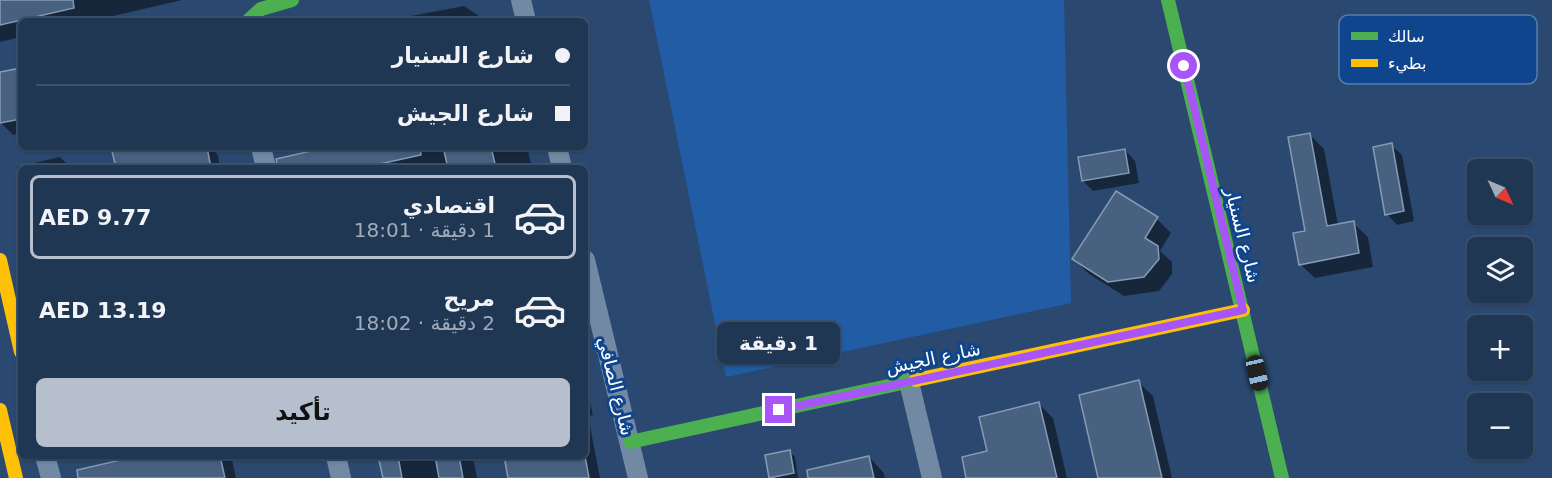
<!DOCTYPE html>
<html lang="ar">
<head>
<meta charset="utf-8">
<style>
	body { margin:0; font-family:"DejaVu Sans","Noto Sans Arabic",sans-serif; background:#2d425e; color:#f1f3f6; direction:rtl; height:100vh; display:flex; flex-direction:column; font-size:22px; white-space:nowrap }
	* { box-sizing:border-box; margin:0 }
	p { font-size:20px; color:#a2acb8 }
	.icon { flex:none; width:33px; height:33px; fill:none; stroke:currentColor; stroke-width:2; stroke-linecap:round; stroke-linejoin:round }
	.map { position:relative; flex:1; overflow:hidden; direction:ltr }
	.side { position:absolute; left:18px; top:165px; width:570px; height:294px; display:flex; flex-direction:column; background:#203754; border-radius:9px; box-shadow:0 2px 4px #0004,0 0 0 2px #3d516b; direction:rtl }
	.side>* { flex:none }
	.guide { position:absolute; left:18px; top:18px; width:570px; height:132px; border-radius:9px; box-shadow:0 2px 4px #0004,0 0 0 2px #3d516b; direction:rtl; display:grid; align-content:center; height:132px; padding:0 18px; background:#203754 }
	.needle { width:39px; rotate:134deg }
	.tools { position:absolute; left:1467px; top:159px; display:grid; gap:12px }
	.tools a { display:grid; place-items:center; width:66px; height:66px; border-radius:9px; background:#203754; box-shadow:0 2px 4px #0004,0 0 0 2px #3d516b; font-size:30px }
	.end { position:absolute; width:27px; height:27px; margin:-14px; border:8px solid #a855f7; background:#fff; box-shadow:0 0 0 3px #fff }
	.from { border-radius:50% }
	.bubble { position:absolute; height:42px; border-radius:9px; background:#203754; box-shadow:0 2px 4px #0004,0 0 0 2px #3d516b; font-size:20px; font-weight:700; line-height:42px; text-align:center; direction:rtl }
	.car { position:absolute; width:18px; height:36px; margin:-18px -9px; border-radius:8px; box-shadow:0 0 4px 2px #0007; background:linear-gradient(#222 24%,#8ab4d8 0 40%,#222 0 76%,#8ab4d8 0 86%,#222 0) }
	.guide b { display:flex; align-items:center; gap:21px; height:57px; font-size:22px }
	.guide b+b { border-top:2px solid #3d516b }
	.guide i { width:15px; height:15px; background:#f1f3f6 }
	ul { padding:10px 0 0; list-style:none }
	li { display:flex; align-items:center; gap:18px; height:84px; margin:0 12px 9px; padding:0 6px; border:3px solid transparent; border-radius:9px }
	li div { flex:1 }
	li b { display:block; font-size:22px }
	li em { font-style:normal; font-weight:700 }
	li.selected { border-color:#b5bfcd }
	li>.icon { width:54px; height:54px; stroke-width:1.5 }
	.cta { display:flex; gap:12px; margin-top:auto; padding:12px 18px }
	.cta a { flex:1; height:69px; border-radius:9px; background:#b5bfcd; color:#111; font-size:24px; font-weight:700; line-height:69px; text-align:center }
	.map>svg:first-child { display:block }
	.green { fill:#215ca5 }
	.shadow { fill:#0007 }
	.building { fill:#486180; stroke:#869ab3; stroke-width:1.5 }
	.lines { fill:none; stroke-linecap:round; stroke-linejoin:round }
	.street { stroke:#7289a4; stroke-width:20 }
	.fast { stroke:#4caf50; stroke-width:14 }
	.slow { stroke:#ffc107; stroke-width:14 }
	.route { stroke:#a855f7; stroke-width:8 }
	.labels { text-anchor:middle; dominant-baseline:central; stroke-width:6; stroke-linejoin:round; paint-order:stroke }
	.street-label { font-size:18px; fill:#fff; stroke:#0e458d }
	.key { fill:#0e458d; stroke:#567daf; stroke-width:1.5 }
	.key-label { font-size:16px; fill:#fff }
</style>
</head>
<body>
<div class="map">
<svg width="1552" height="478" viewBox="0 0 1552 478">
	<rect width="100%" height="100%" fill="#2b4970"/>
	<path class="green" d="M649,0H1064L1071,303L726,377Z"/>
	<g class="shadow">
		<path d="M0,0H182L92,21H21V37L0,42Z"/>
		<path d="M464,6L486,21L389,20Z"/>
		<path d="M21,69V133L13,135L1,123L0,74Z"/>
		<path d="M1310,135L1324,149L1338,225L1353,223L1368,237L1373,267L1315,278L1300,264L1307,233Z"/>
		<path d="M1391,145L1402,155L1414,221L1397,225L1387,214Z"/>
		<path d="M113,147H210L218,155L220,168H117Z"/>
		<path d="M309,147H527L532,168H310Z"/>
		<path d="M1125,150L1135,161L1139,183L1093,191L1083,181Z"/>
		<path d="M60,157L71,168H21V187L17,167Z"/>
		<path d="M1116,193L1157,219L1171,233L1160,251L1172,262V274L1159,291L1124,296L1089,274L1074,259Z"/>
		<path d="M1138,382L1153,396L1172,478H1100Z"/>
		<path d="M585,384L593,415L588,416L600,478H510L506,456H585Z"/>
		<path d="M1039,404L1053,418L1067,478H968L989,452Z"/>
		<path d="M790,452L795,457L798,478H771Z"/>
		<path d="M110,456H231L236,478H115Z"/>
		<path d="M380,456H473L477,478H385Z"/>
		<path d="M869,457L883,472L885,478H817Z"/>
	</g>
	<g class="building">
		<path d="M0,0H73L74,8L0,25Z"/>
		<path d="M21,68V119L0,123V72Z"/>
		<path d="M1310,133L1327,226L1354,221L1359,253L1299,265L1293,233L1305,231L1288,137Z"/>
		<path d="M1392,143L1404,211L1385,215L1373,147Z"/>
		<path d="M111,147H207L211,168H116Z"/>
		<path d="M328,147H420L421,155L375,165L376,168H278L276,159Z"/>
		<path d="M443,147H491L496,168H448Z"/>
		<path d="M1125,149L1129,173L1082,181L1078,157Z"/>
		<path d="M1116,191L1158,217L1145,238L1158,246L1159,259L1144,277L1108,282L1072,259Z"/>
		<path d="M1139,380L1162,478H1098L1079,395Z"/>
		<path d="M1039,402L1057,478H966L962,457L987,451L979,417Z"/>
		<path d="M790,450L794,473L769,478L765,455Z"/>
		<path d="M138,456H220L225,478H78L77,470Z"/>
		<path d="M378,456H398L402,478H383Z"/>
		<path d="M435,456H459L463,478H439Z"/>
		<path d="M504,456H585L589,478H508Z"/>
		<path d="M869,456L874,478H808L807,470Z"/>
	</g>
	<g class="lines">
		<g class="street">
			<path d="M521,0L526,21"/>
			<path d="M261,147L266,168"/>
			<path d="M557,147L562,168"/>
			<path d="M585,260L638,478"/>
			<path d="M909,382L932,478"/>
			<path d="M45,456L51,478"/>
			<path d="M336,456L341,478"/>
		</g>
		<g class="fast">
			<path d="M1168,0L1282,478"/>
			<path d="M248,21L261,9L292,0"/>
			<path d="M630,442L916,380"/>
		</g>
		<g class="slow">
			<path d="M0,260L21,352"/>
			<path d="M916,380L1243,310"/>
			<path d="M0,410L16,478"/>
		</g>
	</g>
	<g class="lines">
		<path class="route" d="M779,410L1243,310L1184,66"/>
	</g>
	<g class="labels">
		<g class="street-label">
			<text transform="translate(1243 235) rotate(76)">شارع السنيار</text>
			<text transform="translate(933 358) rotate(-12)">شارع الجيش</text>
			<text transform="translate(616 386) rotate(76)">شارع الصافي</text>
		</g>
	</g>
	<rect x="1339" y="15" width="198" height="69" rx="9" class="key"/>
	<rect x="1351" y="32" width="27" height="8" fill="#4caf50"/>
	<rect x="1351" y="59" width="27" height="8" fill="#ffc107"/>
	<g class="key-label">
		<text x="1388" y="42">سالك</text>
		<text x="1388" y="69">بطيء</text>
	</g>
</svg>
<div class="tools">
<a><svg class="needle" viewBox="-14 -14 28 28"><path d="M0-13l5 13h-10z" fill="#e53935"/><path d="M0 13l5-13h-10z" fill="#a2acb8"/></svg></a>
<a><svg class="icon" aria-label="layers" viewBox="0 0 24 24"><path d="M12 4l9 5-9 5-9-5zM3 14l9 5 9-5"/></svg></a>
<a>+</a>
<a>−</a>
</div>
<i class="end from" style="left:1184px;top:66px"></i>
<i class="end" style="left:779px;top:410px"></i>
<div class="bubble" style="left:717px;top:322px;width:123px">1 دقيقة</div>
<i class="car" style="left:1257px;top:373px;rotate:167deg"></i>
<div class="guide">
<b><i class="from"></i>شارع السنيار</b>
<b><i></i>شارع الجيش</b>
</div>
<section class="side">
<ul>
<li class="selected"><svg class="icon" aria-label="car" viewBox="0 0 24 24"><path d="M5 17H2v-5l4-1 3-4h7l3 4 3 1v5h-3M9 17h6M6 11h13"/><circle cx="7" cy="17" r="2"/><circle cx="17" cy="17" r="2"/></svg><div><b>اقتصادي</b><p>1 دقيقة · 18:01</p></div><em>AED 9.77</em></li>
<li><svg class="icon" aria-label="car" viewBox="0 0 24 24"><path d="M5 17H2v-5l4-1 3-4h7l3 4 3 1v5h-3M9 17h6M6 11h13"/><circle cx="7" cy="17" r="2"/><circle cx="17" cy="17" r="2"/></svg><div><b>مريح</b><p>2 دقيقة · 18:02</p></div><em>AED 13.19</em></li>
</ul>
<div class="cta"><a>تأكيد</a></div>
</section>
</div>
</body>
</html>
